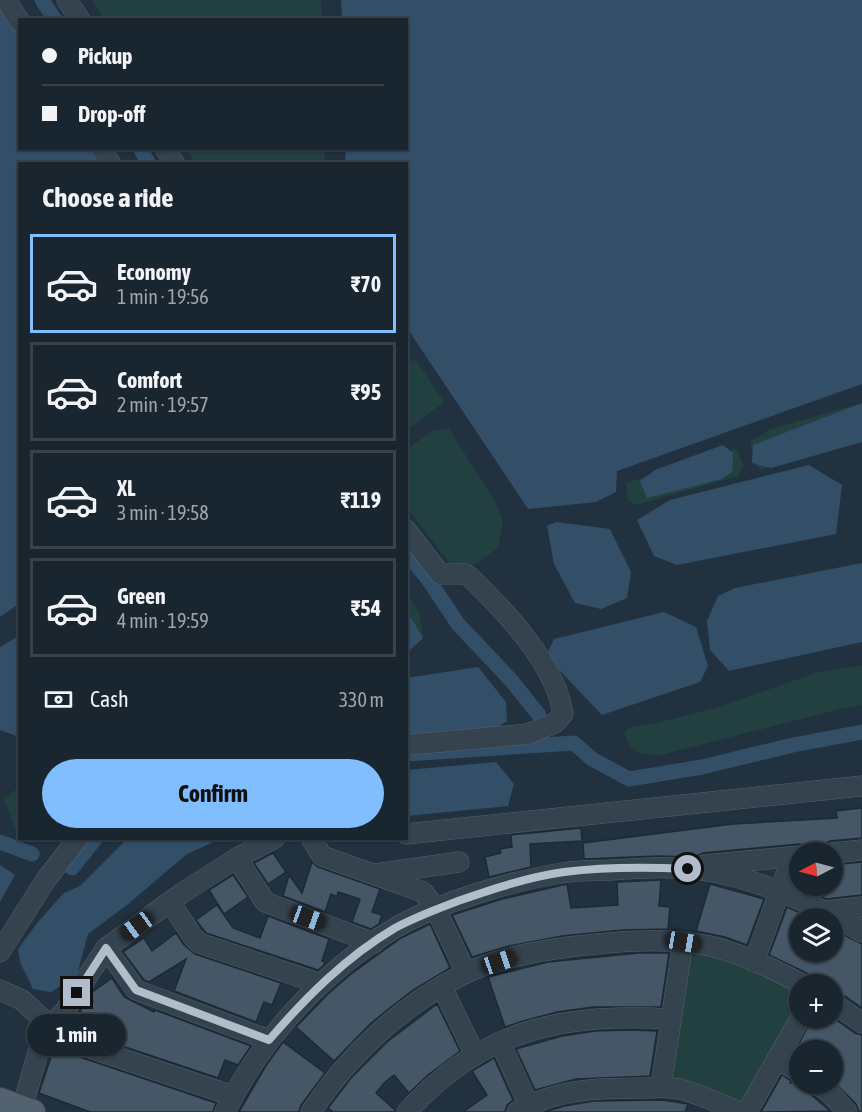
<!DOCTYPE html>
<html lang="en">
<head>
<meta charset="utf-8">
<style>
	body { margin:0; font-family:"Asap Condensed",sans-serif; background:#222d37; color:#f1f3f6; height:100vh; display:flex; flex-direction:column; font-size:22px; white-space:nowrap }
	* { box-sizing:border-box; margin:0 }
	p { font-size:20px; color:#9fa5aa }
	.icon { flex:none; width:33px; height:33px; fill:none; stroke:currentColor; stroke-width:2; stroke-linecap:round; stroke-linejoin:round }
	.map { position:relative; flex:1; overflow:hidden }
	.panel { position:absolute; left:18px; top:162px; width:390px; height:678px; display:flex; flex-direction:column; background:#19252f; border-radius:0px; box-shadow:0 2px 4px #0004,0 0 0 2px #37424b }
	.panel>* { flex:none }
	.guide { position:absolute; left:18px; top:18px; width:390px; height:132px; border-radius:0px; box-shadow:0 2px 4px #0004,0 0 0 2px #37424b; display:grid; align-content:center; height:132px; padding:0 24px; background:#19252f }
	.needle { width:39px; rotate:264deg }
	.fabs { position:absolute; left:789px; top:842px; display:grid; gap:12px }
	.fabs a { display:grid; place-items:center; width:54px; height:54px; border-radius:50%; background:#19252f; box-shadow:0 2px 4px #0004,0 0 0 2px #37424b; font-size:30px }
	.end { position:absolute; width:27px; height:27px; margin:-14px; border:8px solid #b1bdca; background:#111; box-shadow:0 0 0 3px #111 }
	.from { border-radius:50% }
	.bubble { position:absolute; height:42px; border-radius:21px; background:#19252f; box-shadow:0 2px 4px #0004,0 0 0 2px #37424b; font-size:20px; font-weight:700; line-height:42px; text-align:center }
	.car { position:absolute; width:18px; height:36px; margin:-18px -9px; border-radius:8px; box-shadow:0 0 4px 2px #0007; background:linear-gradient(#222 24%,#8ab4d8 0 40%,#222 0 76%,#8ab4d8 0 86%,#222 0) }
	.guide b { display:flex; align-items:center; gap:21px; height:57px; font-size:22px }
	.guide b+b { border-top:2px solid #37424b }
	.guide i { width:15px; height:15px; background:#f1f3f6 }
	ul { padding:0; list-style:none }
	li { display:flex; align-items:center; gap:18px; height:99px; margin:0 12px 9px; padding:0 12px; border:3px solid #37424b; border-radius:0px }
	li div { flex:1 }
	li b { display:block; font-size:22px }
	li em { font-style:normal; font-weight:700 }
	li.on { border-color:#81beff }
	li>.icon { width:54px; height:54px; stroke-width:1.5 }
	h2 { padding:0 24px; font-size:27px; line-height:72px }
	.pay { display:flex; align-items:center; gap:15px; height:66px; padding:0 24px; font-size:22px }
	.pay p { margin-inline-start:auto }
	.button { display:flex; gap:12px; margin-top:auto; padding:12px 24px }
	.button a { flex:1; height:69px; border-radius:36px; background:#81beff; color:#111; font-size:24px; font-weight:700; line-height:69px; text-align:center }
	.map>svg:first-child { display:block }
	.green { fill:#234040 }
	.water { fill:#334f68 }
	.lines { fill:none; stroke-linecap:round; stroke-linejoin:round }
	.canal { stroke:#334f68; stroke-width:15 }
	.building { fill:#455766; stroke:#1c2a36; stroke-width:1.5 }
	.minor-casing { stroke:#53606d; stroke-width:21 }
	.major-casing { stroke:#3e4c58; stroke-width:26 }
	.minor { stroke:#35434f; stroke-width:20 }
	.major { stroke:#53626f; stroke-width:24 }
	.route { stroke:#b1bdca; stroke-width:8 }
</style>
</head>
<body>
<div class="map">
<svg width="862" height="1112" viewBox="0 0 862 1112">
	<rect width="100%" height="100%" fill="#21313f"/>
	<g class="green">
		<path d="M92,0H321L322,19H104Z"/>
		<path d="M186,149H325L324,163H195Z"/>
		<path d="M416,360L444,402L407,430V362Z"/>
		<path d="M862,403V440L760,470L754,463L750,442L771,429Z"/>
		<path d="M449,429L496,503L503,523L498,548L471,567L452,566L407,508V449L434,430Z"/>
		<path d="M736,449L744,466L738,476L635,505L628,500L626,483Z"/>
		<path d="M406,592L419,612L423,637L406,642Z"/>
		<path d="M862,665V705L840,709L660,755C639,755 631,753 624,732L631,727L653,724L715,708L816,673Z"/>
		<path d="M19,787V832L16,831L4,800Z"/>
		<path d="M687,948L712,954L799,989V1007L742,1109L666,1082Z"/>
	</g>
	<g class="water">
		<path d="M341,0H862V384L617,471L616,492L596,502L528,509L407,328L406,164L345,163L346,149L406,148V20L342,19Z"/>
		<path d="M0,2L19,31L20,148L98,149L108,163L20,164V603L0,617Z"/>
		<path d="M862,403V442L771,468L752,463L753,445Z"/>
		<path d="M723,445L733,453L732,472L722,479L647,498L640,481L655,470Z"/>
		<path d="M809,465L842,485L836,534L677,565L654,556L637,520L670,500Z"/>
		<path d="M556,522L610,529L631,572L627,598L601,609L575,603L554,564L547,526Z"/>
		<path d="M862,563V642L729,671L710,650L707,621L718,596L735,588Z"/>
		<path d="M406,609L423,638L407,653H406Z"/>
		<path d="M664,612L696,627L708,666L700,682L602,715L546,656L554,639Z"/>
		<path d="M19,636V737L0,730V647Z"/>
		<path d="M478,667L506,702L507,721L493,730L407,737L406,678Z"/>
		<path d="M496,762L514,784L508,806L407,816V770Z"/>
		<path d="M127,839H220L187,854L127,905L88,934L77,975L51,992L33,989L20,962L18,949L38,922L64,893L80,886Z"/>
		<path d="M0,865L15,875L0,902Z"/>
	</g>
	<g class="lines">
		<g class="canal">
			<path d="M42,0L55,20"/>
			<path d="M140,148L149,164"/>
			<path d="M406,552L428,579L458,624L510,679L539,715"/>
			<path d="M406,754L574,743L592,759L629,779L702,767L793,745L862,732"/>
			<path d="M0,842L32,854"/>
			<path d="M72,868L96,838"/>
		</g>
	</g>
	<g class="building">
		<path d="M862,808V838L830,841L825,844L821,850L810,851L806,845L799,844L703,853L695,857L657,856L584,859L583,843L733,824L837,818L836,811Z"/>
		<path d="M581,828L582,841L530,844L531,867L489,877L485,857L501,853L500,849L512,847L511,835Z"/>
		<path d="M273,853L286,872L268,884L254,863Z"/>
		<path d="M312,862L318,867L380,889L372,912L382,915L379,924L371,929L352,922L360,899L338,892L337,897L331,894L325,912L283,896L289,875L302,893Z"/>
		<path d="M862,862V895L826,899L820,896L819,886L832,885V865Z"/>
		<path d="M233,875L248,897L224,914L209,890Z"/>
		<path d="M661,880L659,906L670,907L668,929L623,930L562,936L509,946L472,957L452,915L502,899L567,884L571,908L618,905L617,882Z"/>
		<path d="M710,884L764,899L747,945L725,937L696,931Z"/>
		<path d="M217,905L233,928L260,938L268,916L329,939L322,961L325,962L324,965L318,970L206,933L196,920Z"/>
		<path d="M787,907L800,913V951H832V929L862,944V1008L839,992L832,990V984H816L807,973L769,955Z"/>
		<path d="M430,924L450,968L413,990L391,1007L370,1024L334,1061L296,1027L328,994L351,974L401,938Z"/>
		<path d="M176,933L184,945L195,954L281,983L272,1005L264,1002L256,1022L174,991L186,959L149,982L144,980L123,952L144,938L152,951Z"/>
		<path d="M639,953H669L661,1007H593L557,1012L523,1021L505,1027L488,977L548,962Z"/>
		<path d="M112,978L124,997L154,1012L155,1010L251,1046L238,1065L225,1060L218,1078L89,1035L91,1027L80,1010L93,1001L89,995L91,993Z"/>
		<path d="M437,1004L460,1051L428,1075L409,1093L394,1075L384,1083L376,1093L395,1110V1112H333L328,1108L351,1078L387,1042Z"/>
		<path d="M813,1017H832L855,1033L862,1035V1112H859L856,1104L832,1080V1072L843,1062L832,1052V1050H800V1058L793,1055Z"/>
		<path d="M631,1030L657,1031L650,1076L576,1079L535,1090L516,1049L562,1036L595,1031Z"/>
		<path d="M57,1039L74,1055L216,1103L213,1112H90L39,1093Z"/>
		<path d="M283,1042L325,1073L301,1105L299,1112H239L267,1064Z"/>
		<path d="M494,1058L513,1100L507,1105L505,1112H463L487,1095L472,1071Z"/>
		<path d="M782,1075L791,1081L790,1083H804L808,1092L830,1111L761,1112Z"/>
		<path d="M662,1100L688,1104L685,1112H545L564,1106L594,1101Z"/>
	</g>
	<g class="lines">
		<defs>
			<g id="minor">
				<path d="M6,0L20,22"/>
				<path d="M67,0L80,20"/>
				<path d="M101,148L111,164"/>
				<path d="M165,148L175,164"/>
				<path d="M406,530L440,574H465L470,577C505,611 556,664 563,714L555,723L528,734L406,745"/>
				<path d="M406,834L862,786"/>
				<path d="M311,838L322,856L423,892L436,909L466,973"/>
				<path d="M832,853L862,850"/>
				<path d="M237,858L265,902L374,943"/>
				<path d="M704,865L800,856"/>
				<path d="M375,874L459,862"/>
				<path d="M170,902L193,937L199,943L321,984"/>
				<path d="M825,911L862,907"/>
				<path d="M106,948L136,990L269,1040"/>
				<path d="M0,952L45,881L78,838"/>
				<path d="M754,962L792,857"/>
				<path d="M442,987L475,1055"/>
				<path d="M0,990L22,1000L50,1026"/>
				<path d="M832,1002L862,1023"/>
				<path d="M56,1020L78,1044L233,1096"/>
				<path d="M500,1042L532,1112"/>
				<path d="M777,1059L800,1072"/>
				<path d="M816,1083L831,1094L847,1112"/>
				<path d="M661,1086L683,942"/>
				<path d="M22,1108L44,1032L65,1011L106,948L182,893L237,858L275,838"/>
				<path d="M225,1112C262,1037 323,971 395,928C440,902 511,881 562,873C578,870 595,871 612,870C641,868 673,866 702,870C754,877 818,905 862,932"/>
				<path d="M311,1112C349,1054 402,1005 464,974C503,955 554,948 596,944C633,940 673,938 710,946C741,953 773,969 802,984"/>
				<path d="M407,1112C480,1030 564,1012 670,1019"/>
				<path d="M517,1112C555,1089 598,1088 642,1088C656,1088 669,1086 683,1090C702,1095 721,1104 739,1112"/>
				<path d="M747,1112L801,1017"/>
			</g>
			<path id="major" d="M0,1100L33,1112"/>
		</defs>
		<use href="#minor" class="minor-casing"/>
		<use href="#major" class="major-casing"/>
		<use href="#minor" class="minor"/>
		<use href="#major" class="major"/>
	</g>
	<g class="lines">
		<path class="route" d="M77,993L106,948L136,990L269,1040C306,997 346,957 395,928C415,917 437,909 458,901C493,889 528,877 564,872C604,867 647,867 688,869"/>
	</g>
</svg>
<div class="fabs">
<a><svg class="needle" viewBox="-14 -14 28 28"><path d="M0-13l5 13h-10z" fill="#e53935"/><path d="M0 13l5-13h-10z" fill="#9fa5aa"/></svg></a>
<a><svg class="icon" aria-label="layers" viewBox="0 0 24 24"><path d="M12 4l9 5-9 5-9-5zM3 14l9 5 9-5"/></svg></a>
<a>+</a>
<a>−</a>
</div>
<i class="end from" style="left:688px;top:869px"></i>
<i class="end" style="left:77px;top:993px"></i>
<div class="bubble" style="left:27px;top:1014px;width:99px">1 min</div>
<i class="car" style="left:308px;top:918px;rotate:110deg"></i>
<i class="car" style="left:137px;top:926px;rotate:234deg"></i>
<i class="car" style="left:683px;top:942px;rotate:100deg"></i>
<i class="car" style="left:499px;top:962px;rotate:71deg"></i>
<div class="guide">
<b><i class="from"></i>Pickup</b>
<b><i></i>Drop-off</b>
</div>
<section class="panel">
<h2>Choose a ride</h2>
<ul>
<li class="on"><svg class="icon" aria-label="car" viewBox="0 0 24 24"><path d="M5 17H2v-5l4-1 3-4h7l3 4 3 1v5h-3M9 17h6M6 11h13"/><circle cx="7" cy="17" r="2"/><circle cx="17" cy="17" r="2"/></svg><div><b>Economy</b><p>1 min · 19:56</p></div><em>₹70</em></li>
<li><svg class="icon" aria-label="car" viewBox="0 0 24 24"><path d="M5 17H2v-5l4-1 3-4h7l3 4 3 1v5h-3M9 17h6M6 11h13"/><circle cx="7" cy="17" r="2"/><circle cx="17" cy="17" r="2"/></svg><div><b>Comfort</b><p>2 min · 19:57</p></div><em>₹95</em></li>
<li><svg class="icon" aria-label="car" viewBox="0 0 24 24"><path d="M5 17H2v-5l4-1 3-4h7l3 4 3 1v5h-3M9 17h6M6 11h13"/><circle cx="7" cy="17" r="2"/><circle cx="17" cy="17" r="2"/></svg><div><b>XL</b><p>3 min · 19:58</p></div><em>₹119</em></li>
<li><svg class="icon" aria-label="car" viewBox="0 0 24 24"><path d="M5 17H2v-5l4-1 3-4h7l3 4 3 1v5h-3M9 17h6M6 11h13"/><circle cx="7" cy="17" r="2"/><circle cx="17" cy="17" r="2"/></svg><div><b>Green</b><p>4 min · 19:59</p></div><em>₹54</em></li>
</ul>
<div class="pay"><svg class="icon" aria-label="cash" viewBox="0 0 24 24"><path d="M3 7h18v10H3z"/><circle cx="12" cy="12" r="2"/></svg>Cash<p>330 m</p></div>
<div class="button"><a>Confirm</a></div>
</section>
</div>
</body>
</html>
